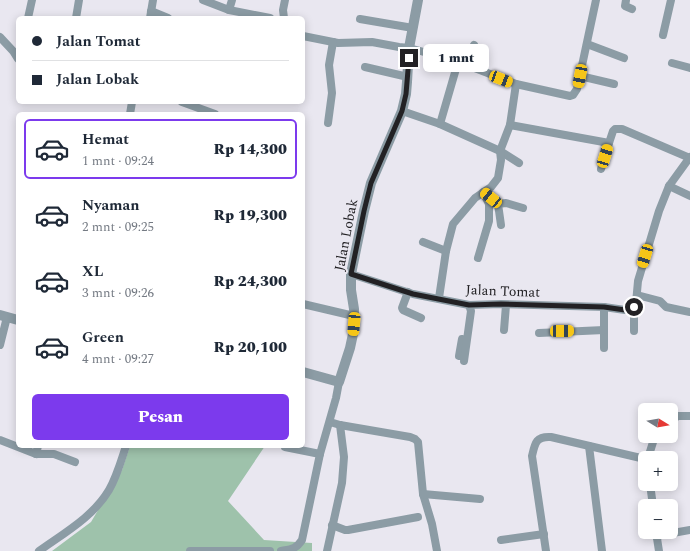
<!DOCTYPE html>
<html lang="id">
<head>
<meta charset="utf-8">
<style>
	body { margin:0; font-family:Spectral,serif; background:#f6f6f7; color:#1f2937; height:100vh; display:flex; flex-direction:column; font-size:15px; white-space:nowrap }
	* { box-sizing:border-box; margin:0 }
	p { font-size:13px; color:#747a83 }
	.icon { flex:none; width:22px; height:22px; fill:none; stroke:currentColor; stroke-width:2; stroke-linecap:round; stroke-linejoin:round }
	.map { position:relative; flex:1; overflow:hidden }
	.sheet { position:absolute; left:16px; top:112px; width:289px; height:336px; display:flex; flex-direction:column; background:#fff; border-radius:6px; box-shadow:0 2px 10px #0003 }
	.sheet>* { flex:none }
	.top-card { position:absolute; left:16px; top:16px; width:289px; height:88px; border-radius:6px; box-shadow:0 2px 10px #0003; display:grid; align-content:center; height:88px; padding:0 16px; background:#fff }
	.needle { width:26px; rotate:101deg }
	.tools { position:absolute; left:638px; top:403px; display:grid; gap:8px }
	.tools a { display:grid; place-items:center; width:40px; height:40px; border-radius:6px; background:#fff; box-shadow:0 2px 10px #0003; font-size:20px }
	.end { position:absolute; width:18px; height:18px; margin:-9px; border:5px solid #222124; background:#fff; box-shadow:0 0 0 2px #fff }
	.from { border-radius:50% }
	.bubble { position:absolute; height:28px; border-radius:6px; background:#fff; box-shadow:0 2px 10px #0003; font-size:13px; font-weight:800; line-height:28px; text-align:center }
	.car { position:absolute; width:12px; height:24px; margin:-12px -6px; border-radius:5px; box-shadow:0 0 3px 1px #0007; background:linear-gradient(#f5c518 24%,#345 0 40%,#f5c518 0 76%,#345 0 86%,#f5c518 0) }
	.top-card b { display:flex; align-items:center; gap:14px; height:38px; font-size:15px }
	.top-card b+b { border-top:1px solid #e0e1e3 }
	.top-card i { width:10px; height:10px; background:#1f2937 }
	ul { padding:7px 0 0; list-style:none }
	li { display:flex; align-items:center; gap:12px; height:60px; margin:0 8px 6px; padding:0 8px; border:2px solid transparent; border-radius:6px }
	li div { flex:1 }
	li b { display:block; font-size:15px }
	li em { font-style:normal; font-weight:800 }
	li.current { border-color:#7c3aed }
	li>.icon { width:36px; height:36px; stroke-width:1.5 }
	.primary-button { display:flex; gap:8px; margin-top:auto; padding:8px 16px }
	.primary-button a { flex:1; height:46px; border-radius:6px; background:#7c3aed; color:#fff; font-size:16px; font-weight:800; line-height:46px; text-align:center }
	.map>svg:first-child { display:block }
	.forest { fill:#9ec2ab }
	.lines { fill:none; stroke-linecap:round; stroke-linejoin:round }
	.minor { stroke:#8c9ca5; stroke-width:8 }
	.tertiary { stroke:#8c9ca5; stroke-width:10 }
	.route { stroke:#222124; stroke-width:5 }
	.labels { text-anchor:middle; dominant-baseline:central; stroke-width:4; stroke-linejoin:round; paint-order:stroke }
	.street-label { font-size:14px; fill:#222124; stroke:#e9e7f0 }
</style>
</head>
<body>
<div class="map">
<svg width="690" height="551" viewBox="0 0 690 551">
	<rect width="100%" height="100%" fill="#e9e7f0"/>
	<path class="forest" d="M130,446H265L228,501L264,540L312,543V551H52L91,522L122,470Z"/>
	<g class="lines">
		<g class="minor">
			<path d="M203,0L229,10L270,18"/>
			<path d="M626,0L625,6L632,9"/>
			<path d="M229,10L232,0"/>
			<path d="M151,11L168,18"/>
			<path d="M28,18L32,0"/>
			<path d="M76,18L79,0"/>
			<path d="M150,18L153,0"/>
			<path d="M284,18L283,10L285,0"/>
			<path d="M360,19L413,28"/>
			<path d="M663,35L671,0"/>
			<path d="M303,36L338,43L372,42L399,47L409,48L454,60L516,84L570,96L573,95L577,89L596,0"/>
			<path d="M0,37L13,51L18,59"/>
			<path d="M587,44L624,58"/>
			<path d="M672,63L690,68"/>
			<path d="M465,65L474,45"/>
			<path d="M365,67L408,77"/>
			<path d="M580,76L614,84"/>
			<path d="M182,102L215,114"/>
			<path d="M402,111L440,124L500,151L519,163"/>
			<path d="M130,114L132,102"/>
			<path d="M328,123L332,93L329,65L333,42"/>
			<path d="M440,124L458,62"/>
			<path d="M510,125L609,143L613,131L615,129H622L690,158"/>
			<path d="M601,169L609,143"/>
			<path d="M669,186L690,196"/>
			<path d="M485,194L498,204L501,225"/>
			<path d="M498,204L506,203L523,208"/>
			<path d="M423,242L446,251"/>
			<path d="M478,258L489,221V204L483,192"/>
			<path d="M351,274L413,294L469,305L501,304L604,307L625,310L630,309L634,307"/>
			<path d="M408,292L402,308L403,310L421,318"/>
			<path d="M637,295L660,301L666,307L690,312"/>
			<path d="M439,298L446,251L453,224L475,198L491,187L498,178L501,160L500,151L510,125L516,84"/>
			<path d="M303,304L354,316"/>
			<path d="M604,307V348"/>
			<path d="M504,330L506,305"/>
			<path d="M634,331V307L636,303L638,281L659,211L669,186L690,157"/>
			<path d="M539,333L604,330"/>
			<path d="M0,345L7,317"/>
			<path d="M459,356L462,339"/>
			<path d="M464,361L471,311L469,305"/>
			<path d="M671,420L678,416H690"/>
			<path d="M330,422L340,425L410,437L415,439L418,442L423,494L432,524L437,551"/>
			<path d="M0,440L36,454"/>
			<path d="M38,446L36,454H54L75,462"/>
			<path d="M589,446L602,551"/>
			<path d="M285,447L320,454"/>
			<path d="M648,458L654,439L656,436"/>
			<path d="M650,484L653,506"/>
			<path d="M423,494L480,499"/>
			<path d="M332,525L345,530H348L418,517"/>
			<path d="M656,532L659,551"/>
			<path d="M656,536L690,530"/>
			<path d="M501,540L544,534"/>
			<path d="M39,551C64,533 93,517 109,490C117,476 121,461 126,446"/>
			<path d="M190,551H270"/>
			<path d="M281,551C292,549 296,549 302,540L320,454L336,398L339,382"/>
			<path d="M327,551L342,483L344,457L340,425"/>
			<path d="M546,551L532,456C535,443 536,436 551,437L645,459"/>
		</g>
		<g class="tertiary">
			<path d="M0,315L18,320"/>
			<path d="M303,372L339,382L350,348L353,334L354,309L351,290V274L359,235L364,211L371,183L402,111L406,94L407,82L409,48L418,0"/>
		</g>
	</g>
	<g class="lines">
		<path class="route" d="M409,58L406,94L402,111L371,183L364,211L351,274L413,294L469,305L501,304L604,307L625,310L630,309L634,307"/>
	</g>
	<g class="labels">
		<g class="street-label">
			<text transform="translate(346 235) rotate(-79)">Jalan Lobak</text>
			<text transform="translate(503 291) rotate(2)">Jalan Tomat</text>
		</g>
	</g>
</svg>
<div class="tools">
<a><svg class="needle" viewBox="-14 -14 28 28"><path d="M0-13l5 13h-10z" fill="#e53935"/><path d="M0 13l5-13h-10z" fill="#747a83"/></svg></a>
<a>+</a>
<a>−</a>
</div>
<i class="end from" style="left:634px;top:307px"></i>
<i class="end" style="left:409px;top:58px"></i>
<div class="bubble" style="left:423px;top:44px;width:66px">1 mnt</div>
<i class="car" style="left:580px;top:76px;rotate:191deg"></i>
<i class="car" style="left:501px;top:79px;rotate:111deg"></i>
<i class="car" style="left:605px;top:156px;rotate:17deg"></i>
<i class="car" style="left:491px;top:198px;rotate:309deg"></i>
<i class="car" style="left:645px;top:256px;rotate:197deg"></i>
<i class="car" style="left:354px;top:324px;rotate:185deg"></i>
<i class="car" style="left:562px;top:331px;rotate:89deg"></i>
<div class="top-card">
<b><i class="from"></i>Jalan Tomat</b>
<b><i></i>Jalan Lobak</b>
</div>
<section class="sheet">
<ul>
<li class="current"><svg class="icon" aria-label="car" viewBox="0 0 24 24"><path d="M5 17H2v-5l4-1 3-4h7l3 4 3 1v5h-3M9 17h6M6 11h13"/><circle cx="7" cy="17" r="2"/><circle cx="17" cy="17" r="2"/></svg><div><b>Hemat</b><p>1 mnt · 09:24</p></div><em>Rp 14,300</em></li>
<li><svg class="icon" aria-label="car" viewBox="0 0 24 24"><path d="M5 17H2v-5l4-1 3-4h7l3 4 3 1v5h-3M9 17h6M6 11h13"/><circle cx="7" cy="17" r="2"/><circle cx="17" cy="17" r="2"/></svg><div><b>Nyaman</b><p>2 mnt · 09:25</p></div><em>Rp 19,300</em></li>
<li><svg class="icon" aria-label="car" viewBox="0 0 24 24"><path d="M5 17H2v-5l4-1 3-4h7l3 4 3 1v5h-3M9 17h6M6 11h13"/><circle cx="7" cy="17" r="2"/><circle cx="17" cy="17" r="2"/></svg><div><b>XL</b><p>3 mnt · 09:26</p></div><em>Rp 24,300</em></li>
<li><svg class="icon" aria-label="car" viewBox="0 0 24 24"><path d="M5 17H2v-5l4-1 3-4h7l3 4 3 1v5h-3M9 17h6M6 11h13"/><circle cx="7" cy="17" r="2"/><circle cx="17" cy="17" r="2"/></svg><div><b>Green</b><p>4 mnt · 09:27</p></div><em>Rp 20,100</em></li>
</ul>
<div class="primary-button"><a>Pesan</a></div>
</section>
</div>
</body>
</html>
